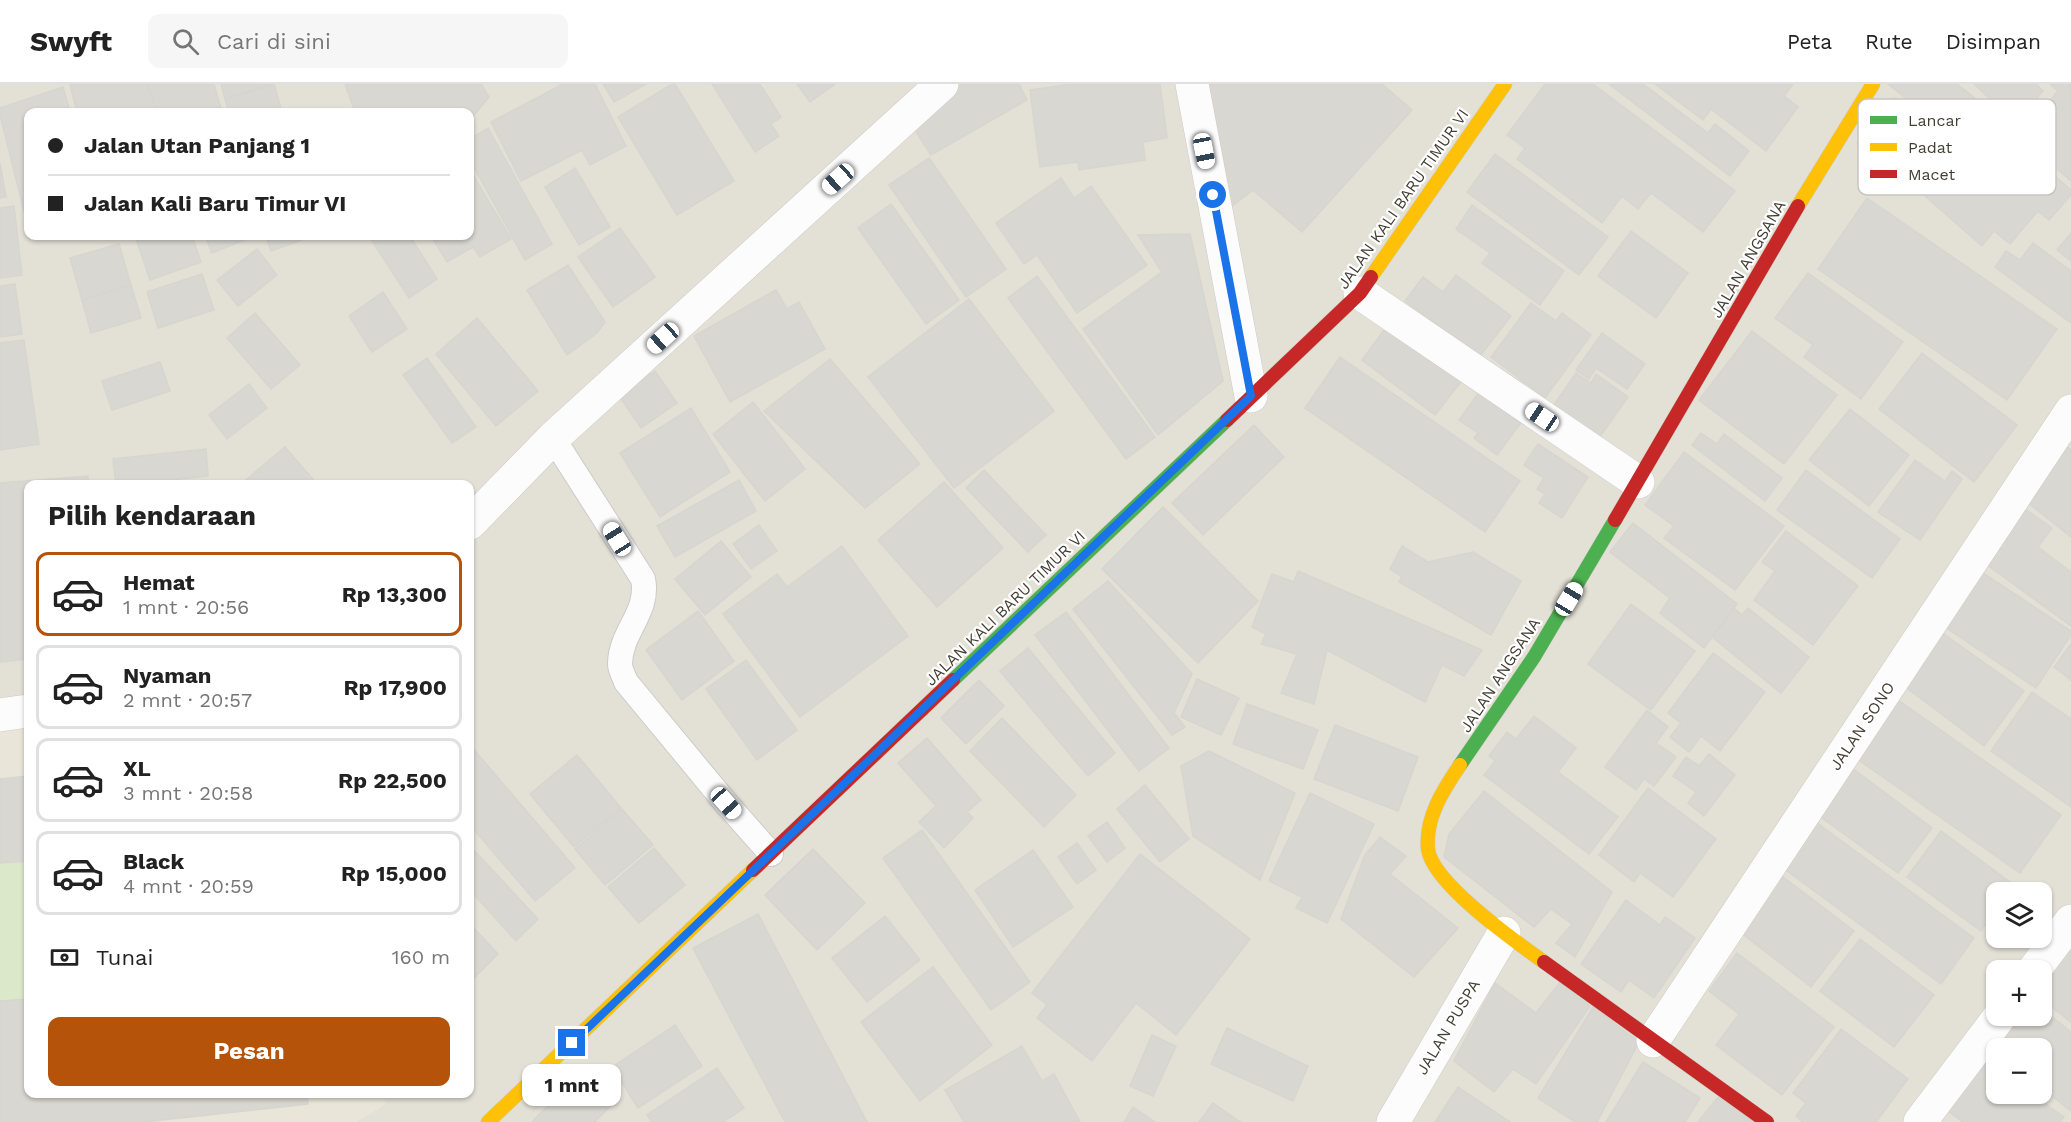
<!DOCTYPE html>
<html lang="id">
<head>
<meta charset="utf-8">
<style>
	body { margin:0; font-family:"Work Sans",sans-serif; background:#f6f6f6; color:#222; height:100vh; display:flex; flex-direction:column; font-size:22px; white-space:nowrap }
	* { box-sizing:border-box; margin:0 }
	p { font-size:20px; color:#767676 }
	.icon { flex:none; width:33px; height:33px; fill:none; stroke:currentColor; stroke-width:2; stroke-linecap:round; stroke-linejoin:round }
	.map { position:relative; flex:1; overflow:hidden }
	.panel { position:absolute; left:24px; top:396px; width:450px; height:618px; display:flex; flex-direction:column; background:#fff; border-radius:12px; box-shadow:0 2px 4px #0004 }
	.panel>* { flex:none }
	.guide { position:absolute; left:24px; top:24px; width:450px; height:132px; border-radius:12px; box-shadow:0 2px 4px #0004; display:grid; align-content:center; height:132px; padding:0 24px; background:#fff }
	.tools { position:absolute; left:1986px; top:798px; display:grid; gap:12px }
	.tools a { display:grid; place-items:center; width:66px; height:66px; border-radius:12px; background:#fff; box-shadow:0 2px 4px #0004; font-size:30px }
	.end { position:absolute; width:27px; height:27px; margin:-14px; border:8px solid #1a73e8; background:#fff; box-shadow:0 0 0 3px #fff }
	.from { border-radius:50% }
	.bubble { position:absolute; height:42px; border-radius:12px; background:#fff; box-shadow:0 2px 4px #0004; font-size:20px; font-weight:700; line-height:42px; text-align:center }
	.car { position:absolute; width:18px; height:36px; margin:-18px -9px; border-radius:8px; box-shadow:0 0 4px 2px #0007; background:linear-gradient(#fff 24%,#345 0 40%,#fff 0 76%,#345 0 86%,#fff 0) }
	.guide b { display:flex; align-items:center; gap:21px; height:57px; font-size:22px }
	.guide b+b { border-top:2px solid #e0e0e0 }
	.guide i { width:15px; height:15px; background:#222 }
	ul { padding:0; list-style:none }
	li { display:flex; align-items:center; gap:18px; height:84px; margin:0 12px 9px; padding:0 12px; border:3px solid #e0e0e0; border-radius:12px }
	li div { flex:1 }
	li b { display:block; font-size:22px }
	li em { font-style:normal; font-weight:700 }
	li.current { border-color:#b45309 }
	li>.icon { width:54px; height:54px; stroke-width:1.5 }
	h2 { padding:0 24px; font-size:27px; line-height:72px }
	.pay { display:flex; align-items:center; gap:15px; height:66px; padding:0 24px; font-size:22px }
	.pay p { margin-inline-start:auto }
	.action { display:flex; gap:12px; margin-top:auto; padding:12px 24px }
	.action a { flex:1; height:69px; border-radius:12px; background:#b45309; color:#fff; font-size:24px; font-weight:700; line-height:69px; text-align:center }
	header { display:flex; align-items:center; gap:36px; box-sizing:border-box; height:84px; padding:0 30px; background:#fff; border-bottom:2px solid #e0e0e0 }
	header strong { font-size:28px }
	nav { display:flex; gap:33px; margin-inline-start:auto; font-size:21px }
	.search { width:420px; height:54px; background:#f6f6f6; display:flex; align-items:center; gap:15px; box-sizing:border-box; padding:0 21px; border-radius:12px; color:#767676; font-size:22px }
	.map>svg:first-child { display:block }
	.residential { fill:#e3e0d6; fill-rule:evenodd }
	.education { fill:#e9e5d8 }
	.green { fill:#dbe8ca }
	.building { fill:#d9d7d1; stroke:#d7d5cf; stroke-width:1.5 }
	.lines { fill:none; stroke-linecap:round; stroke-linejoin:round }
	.lane-casing { stroke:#cdcbc7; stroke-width:26 }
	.street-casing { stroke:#cdcbc7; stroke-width:34 }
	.fast-casing { stroke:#cecbc0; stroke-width:15 }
	.slow-casing { stroke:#cecbc0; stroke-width:15 }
	.jam-casing { stroke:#cecbc0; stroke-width:15 }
	.lane { stroke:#fdfcfc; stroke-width:24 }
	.street { stroke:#fdfcfc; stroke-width:33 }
	.fast { stroke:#4caf50; stroke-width:14 }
	.slow { stroke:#ffc107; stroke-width:14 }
	.jam { stroke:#c62828; stroke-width:14 }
	.route { stroke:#1a73e8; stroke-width:8 }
	.labels { text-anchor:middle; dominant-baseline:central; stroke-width:4.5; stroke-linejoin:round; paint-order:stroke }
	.street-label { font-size:16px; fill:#443f35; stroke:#fff }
	.key { fill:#fff; stroke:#c7c5c2; stroke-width:1.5 }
	.key-label { font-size:16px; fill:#443f35 }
</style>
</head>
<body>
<header>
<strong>Swyft</strong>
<div class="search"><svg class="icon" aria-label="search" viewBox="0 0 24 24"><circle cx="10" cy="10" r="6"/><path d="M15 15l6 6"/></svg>Cari di sini</div>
<nav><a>Peta</a><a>Rute</a><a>Disimpan</a></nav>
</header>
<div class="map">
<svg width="2071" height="1038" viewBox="0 0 2071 1038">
	<rect width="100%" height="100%" fill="#efeee9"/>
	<path class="residential" d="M0,0H2071V1038H0ZM28,28H470V152H28ZM28,400H470V1010H28ZM1996,808H2042V854H1996ZM1996,886H2042V932H1996ZM1996,964H2042V1010H1996Z"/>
	<path class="education" d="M28,635V1010H381L386,1020L357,1038H0V639Z"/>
	<path class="green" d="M28,777V915L0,917V779Z"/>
	<g class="building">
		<path d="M74,0H148L157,28H77L70,1Z"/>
		<path d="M148,0H214L222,28H157Z"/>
		<path d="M221,0H274L225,15Z"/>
		<path d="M274,0L282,28H229L225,15Z"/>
		<path d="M345,0H481L489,13L470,36V28H355Z"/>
		<path d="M563,0H595L626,62L590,81L582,66L521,97L491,38Z"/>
		<path d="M603,0H646L614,18Z"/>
		<path d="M672,0H675L734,97L677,131L618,33Z"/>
		<path d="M712,0H760L781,33L771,40L779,52L755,68Z"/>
		<path d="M797,0H835L810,18Z"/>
		<path d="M960,0H1019L1027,16L931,71L913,43Z"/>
		<path d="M1072,0H1160L1167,54L1143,58L1145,76L1079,86L1078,78L1040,83L1030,6Z"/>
		<path d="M1198,0H1382L1412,26L1302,148L1253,106L1223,129Z"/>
		<path d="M1545,0H1593L1735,107L1703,148L1651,109L1638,125L1622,112L1602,139L1517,75L1525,64L1507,51Z"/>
		<path d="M1609,0H1643L1708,49L1715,40L1749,67L1730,92Z"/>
		<path d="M1655,0H1793L1784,12L1798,23L1766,67L1711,25L1703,36Z"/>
		<path d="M1888,0H1957L1981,19L1947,64L1925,47L1933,36Z"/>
		<path d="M1974,0H2036L2043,7L2015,38Z"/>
		<path d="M2052,0H2071V97L2020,53L2058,7L2051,1Z"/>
		<path d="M63,3L70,28H28V126L24,127L0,31V24Z"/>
		<path d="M1894,14L1922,37L1914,47L1940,69L1922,93L1902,75L1892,88L1857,60Z"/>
		<path d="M1991,37L2071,106V111L2049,136L2038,127L2010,160L1994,147L1982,162L1925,112Z"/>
		<path d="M488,44L552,160L525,176L470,76V55Z"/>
		<path d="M1495,70L1608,153L1579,191L1467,108Z"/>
		<path d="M929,74L1006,185L966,213L889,101Z"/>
		<path d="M0,79L6,113L0,114Z"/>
		<path d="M575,84L610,143L579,161L545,103Z"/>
		<path d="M470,86L511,155L480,173L473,163L447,178L431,152H470Z"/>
		<path d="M1061,94L1074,114L1091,102L1147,181L1077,229L1037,171L1024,180L996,139Z"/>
		<path d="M1867,114L2057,245L2007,316L1818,185Z"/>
		<path d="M891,120L959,216L926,240L858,144Z"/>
		<path d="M1472,121L1564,187L1540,221L1482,179L1490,169L1456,145Z"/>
		<path d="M14,122L22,191L0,194V124Z"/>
		<path d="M620,144L655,193L613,223L578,173Z"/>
		<path d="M1631,147L1688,189L1656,234L1598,192Z"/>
		<path d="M2071,149V177L2057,166Z"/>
		<path d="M1190,150L1223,297L1158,351L1083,245L1162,188L1138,151Z"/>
		<path d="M143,152H192L201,178L150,196L136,154Z"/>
		<path d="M205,152H245L247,155L212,169Z"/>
		<path d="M266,152H309L310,153L271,167Z"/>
		<path d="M369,152H410L437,195L409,214Z"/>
		<path d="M2033,159L2071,187V239L1995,183L2006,167L2020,176Z"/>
		<path d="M119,160L131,201L82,216L70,174Z"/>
		<path d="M257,165L277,191L238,222L217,196Z"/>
		<path d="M568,181L605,238L597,249L567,271L527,206Z"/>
		<path d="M1808,189L1903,258L1861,315L1804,273L1813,261L1775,234Z"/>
		<path d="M202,190L214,226L158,244L147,208Z"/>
		<path d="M1456,191L1511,232L1480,272L1405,217L1423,193L1443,208Z"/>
		<path d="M1037,192L1155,353L1126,375L1008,214Z"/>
		<path d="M15,200L22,250L0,253V202Z"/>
		<path d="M131,201L141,234L91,249L82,216Z"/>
		<path d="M776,206L787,225L799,218L825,265L730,318L694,252Z"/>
		<path d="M383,208L407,245L372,268L349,232Z"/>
		<path d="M969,215L1054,327L954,404L868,293Z"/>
		<path d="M1531,219L1556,237L1562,229L1591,251L1545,314L1491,273Z"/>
		<path d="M255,229L300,281L271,305L227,254Z"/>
		<path d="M477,234L538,307L496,342L436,270Z"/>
		<path d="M1387,242L1461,298L1435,331L1362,276Z"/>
		<path d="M1752,247L1837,311L1784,380L1699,316Z"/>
		<path d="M1602,249L1645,280L1627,305L1596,284L1589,295L1576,286Z"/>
		<path d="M24,256L39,360L0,366V259Z"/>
		<path d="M1922,269L2017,341L1974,398L1879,325Z"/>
		<path d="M1340,273L1520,397L1485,448L1305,324Z"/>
		<path d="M427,274L476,343L452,359L403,291Z"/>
		<path d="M830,275L920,380L865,424L764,327Z"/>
		<path d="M160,278L170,307L112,326L102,297Z"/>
		<path d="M655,287L677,319L641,344L619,312Z"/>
		<path d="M1576,289L1591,299L1596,290L1628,313L1599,354L1553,322Z"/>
		<path d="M249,300L267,324L227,355L209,331Z"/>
		<path d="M1482,304L1523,336L1497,371L1474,354L1478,349L1459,336Z"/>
		<path d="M753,318L805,385L765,417L713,350Z"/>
		<path d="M691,324L730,388L660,433L620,369Z"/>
		<path d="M1850,325L1909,371L1869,422L1809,376Z"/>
		<path d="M1254,341L1284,373L1203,451L1172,419Z"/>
		<path d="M1701,349L1717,360L1724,350L1782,394L1765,417L1692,361Z"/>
		<path d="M1538,360L1588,393L1562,434L1539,419L1545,410L1537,405L1544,394L1524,381Z"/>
		<path d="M2065,361L2071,366V453L2027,418Z"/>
		<path d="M285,363L317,400H241Z"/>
		<path d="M206,365L208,392L134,400H116L113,375Z"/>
		<path d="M1684,368L1784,442L1735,506L1664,454L1674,442L1645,421Z"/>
		<path d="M1915,376L1945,397L1952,387L1962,395L1920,456L1878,428Z"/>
		<path d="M984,386L1046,451L1028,468L966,404Z"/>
		<path d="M1806,386L1900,455L1872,494L1777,426Z"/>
		<path d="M88,392V400H28V575L0,578V399Z"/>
		<path d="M739,396L756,427L675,473L657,442Z"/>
		<path d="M944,398L1003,464L937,523L878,456Z"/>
		<path d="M1163,423L1258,517L1198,579L1102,485Z"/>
		<path d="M2025,425L2052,444L2038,463L2071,488V542L1986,480Z"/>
		<path d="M1633,439L1737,520L1704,564L1660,529L1670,514L1610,468Z"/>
		<path d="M759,441L777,467L751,485L733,460Z"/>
		<path d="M1786,447L1858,502L1813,561L1754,516L1775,487L1762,478Z"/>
		<path d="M721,457L751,493L705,531L675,495Z"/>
		<path d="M842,462L908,552L800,633L723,530L777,490L787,503Z"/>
		<path d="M1402,462L1428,478L1473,468L1521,497L1491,551L1399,498L1402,493L1390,485Z"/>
		<path d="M1298,487L1482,566L1464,592L1442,581L1425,618L1327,566L1314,620L1281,609L1297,570L1261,560L1266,550L1252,543L1272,490L1294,498Z"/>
		<path d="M1980,487L2071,547V551L2036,604L1942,541Z"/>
		<path d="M1108,497L1192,590L1174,629L1185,643L1172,651L1073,525Z"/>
		<path d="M1631,520L1695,567L1651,626L1588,580Z"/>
		<path d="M1748,524L1809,573L1781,609L1712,553L1735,525L1742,531Z"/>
		<path d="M698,527L734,577L682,616L646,566Z"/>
		<path d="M1066,528L1169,664L1139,687L1035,551Z"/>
		<path d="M1941,548L2024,607L1984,662L1903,601Z"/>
		<path d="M2071,560V596L2054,583Z"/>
		<path d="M1028,564L1115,669L1088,692L1000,587Z"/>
		<path d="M1713,569L1765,608L1720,667L1701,652L1689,668L1670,653L1681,639L1668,629Z"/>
		<path d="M746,576L797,646L757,676L706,605Z"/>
		<path d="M1197,595L1239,614L1221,651L1181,633Z"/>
		<path d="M979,596L1004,622L966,660L941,634Z"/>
		<path d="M2032,608L2071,635V723L1991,667Z"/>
		<path d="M1894,613L2061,731L2020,789L1853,672Z"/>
		<path d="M1247,620L1318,646L1303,685L1233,660Z"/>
		<path d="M1647,626L1668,643L1656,659L1676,673L1654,702L1644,695L1636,706L1605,683Z"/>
		<path d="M1534,632L1576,664L1558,688L1618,733L1589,770L1484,691L1495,677L1489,672L1507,648L1516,655Z"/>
		<path d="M1002,634L1076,711L1044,743L970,667Z"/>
		<path d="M1335,641L1418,673L1398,727L1314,695Z"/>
		<path d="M927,654L981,716L967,728L973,734L944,764L919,738L936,722L898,679Z"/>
		<path d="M470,661L575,784L535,817L470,741Z"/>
		<path d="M1209,667L1295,709L1260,796L1193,752L1181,682Z"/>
		<path d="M1709,670L1735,691L1704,732L1688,719L1696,708L1673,692L1686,673L1699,682Z"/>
		<path d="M577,671L621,724L574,763L530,710Z"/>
		<path d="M1852,684L1932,744L1898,789L1818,731Z"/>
		<path d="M28,692V777L0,779V695Z"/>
		<path d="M1145,701L1189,755L1160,778L1117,725Z"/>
		<path d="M1648,704L1716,755L1673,813L1640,789L1634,798L1599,771Z"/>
		<path d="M1484,707L1612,808L1575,873L1556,859L1572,840L1551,825L1534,843L1444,773L1449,750Z"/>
		<path d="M1310,709L1374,740L1327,839L1296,824L1302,813L1269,797Z"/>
		<path d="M622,725L653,761L605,801L575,765Z"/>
		<path d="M1813,736L1974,854L1941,900L1779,781Z"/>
		<path d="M1107,738L1125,764L1107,778L1088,752Z"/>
		<path d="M922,746L1030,898L991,926L883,774Z"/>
		<path d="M1941,747L2014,801L2009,808H1996V826L1981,847L1907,793Z"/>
		<path d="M1380,753L1406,772L1390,790L1458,844L1414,893L1341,835L1365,771Z"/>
		<path d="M1077,759L1096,786L1077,800L1058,773Z"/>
		<path d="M470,762L538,835L516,857L470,806Z"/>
		<path d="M654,764L685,801L639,839L608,803Z"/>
		<path d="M813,765L865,819L817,866L765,811Z"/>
		<path d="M1033,766L1073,823L1013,863L975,806Z"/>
		<path d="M1140,770L1250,855L1176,951L1136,919L1092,977L1037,934L1047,921L1032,909Z"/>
		<path d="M1778,789L1854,847L1811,903L1735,844Z"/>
		<path d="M1626,816L1660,841L1665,833L1695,854L1654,914L1629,896L1621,908L1581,880Z"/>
		<path d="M758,830L867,1038H785L693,864Z"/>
		<path d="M885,832L920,876L867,918L832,874Z"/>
		<path d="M470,840L498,870L470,898Z"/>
		<path d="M1860,855L1934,911L1894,963L1820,907Z"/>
		<path d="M2071,858V938L2045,918L2051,911L2042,904V895Z"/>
		<path d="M1737,869L1834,943L1782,1011L1716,961L1739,930L1709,907Z"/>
		<path d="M933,883L992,961L920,1017L861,938Z"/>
		<path d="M1560,898L1590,922L1536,1000L1513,985L1494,1008L1454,977L1495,899L1536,929Z"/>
		<path d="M28,915V1010H307L308,1020L144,1038H0V917Z"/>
		<path d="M1593,923L1639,958L1597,1038H1575L1538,1014Z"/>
		<path d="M2042,925L2071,948V1027L2042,1004V964H1996V969L1989,963L2013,932H2042Z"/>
		<path d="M675,941L702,982L638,1024L612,983Z"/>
		<path d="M1227,944L1308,982L1293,1017L1211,980Z"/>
		<path d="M1841,945L1908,995L1876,1038H1803L1796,1032L1806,1019L1793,1009Z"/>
		<path d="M1152,951L1176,962L1153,1012L1130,1002Z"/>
		<path d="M1022,962L1042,997L1054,990L1080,1038H964L945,1006Z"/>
		<path d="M1983,973L1996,984V1010H2031L2064,1033L2060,1038H1963L1944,1024Z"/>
		<path d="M1643,978L1700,1014L1685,1038H1606Z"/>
		<path d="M588,981L620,1012L595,1038H532Z"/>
		<path d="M717,984L744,1024L723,1038H652L647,1031Z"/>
		<path d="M1458,1003L1510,1038H1435Z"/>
		<path d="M1720,1011L1753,1038H1698Z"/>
		<path d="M1213,1019L1240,1038H1199Z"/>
		<path d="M1133,1023L1155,1038H1124Z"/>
	</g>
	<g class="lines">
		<defs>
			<path id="lane" d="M553,354L643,495C650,528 620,548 620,580C620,586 624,592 626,598L726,719L771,770"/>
			<g id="street">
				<path d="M1192,0L1251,312"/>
				<path d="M1360,209L1638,398"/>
				<path d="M470,439L553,354L942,0"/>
				<path d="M0,631L28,627"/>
				<path d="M2034,886L2071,837"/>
				<path d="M1653,957L2071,327"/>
				<path d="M1393,1038L1504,849"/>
				<path d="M1920,1038L2000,932"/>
			</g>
			<g id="fast">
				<path d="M953,596L1227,336"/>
				<path d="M1460,681L1534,573L1615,436"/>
			</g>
			<g id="slow">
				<path d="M1798,122L1873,0"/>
				<path d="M1371,193L1505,0"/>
				<path d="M1460,681C1443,706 1425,734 1428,765C1432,799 1516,858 1544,878"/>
				<path d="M488,1038L753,786"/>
			</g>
			<g id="jam">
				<path d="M1227,336L1360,209L1371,193"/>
				<path d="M1615,436L1798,122"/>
				<path d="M753,786L953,596"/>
				<path d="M1544,878L1767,1038"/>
			</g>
		</defs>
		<use href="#lane" class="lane-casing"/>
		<use href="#street" class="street-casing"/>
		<use href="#fast" class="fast-casing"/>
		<use href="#slow" class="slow-casing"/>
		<use href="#jam" class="jam-casing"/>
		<use href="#lane" class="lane"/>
		<use href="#street" class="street"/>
		<use href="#fast" class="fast"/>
		<use href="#slow" class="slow"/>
		<use href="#jam" class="jam"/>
	</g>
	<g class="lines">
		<path class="route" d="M572,959L1251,312L1213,111"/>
	</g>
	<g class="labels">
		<g class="street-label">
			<text transform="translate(1403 115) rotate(-55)">JALAN KALI BARU TIMUR VI</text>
			<text transform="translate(1748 175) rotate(-60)">JALAN ANGSANA</text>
			<text transform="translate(1005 524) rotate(-44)">JALAN KALI BARU TIMUR VI</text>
			<text transform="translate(1500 591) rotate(-57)">JALAN ANGSANA</text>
			<text transform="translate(1862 642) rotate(-56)">JALAN SONO</text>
			<text transform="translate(1448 943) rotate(-59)">JALAN PUSPA</text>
		</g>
	</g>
	<rect x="1858" y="15" width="198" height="96" rx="9" class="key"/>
	<rect x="1870" y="32" width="27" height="8" fill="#4caf50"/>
	<rect x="1870" y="59" width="27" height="8" fill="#ffc107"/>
	<rect x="1870" y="86" width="27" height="8" fill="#c62828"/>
	<g class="key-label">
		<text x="1908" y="42">Lancar</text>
		<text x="1908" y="69">Padat</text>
		<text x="1908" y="96">Macet</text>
	</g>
</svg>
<div class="tools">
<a><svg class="icon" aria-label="layers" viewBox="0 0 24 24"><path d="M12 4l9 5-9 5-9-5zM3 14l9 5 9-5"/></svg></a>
<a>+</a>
<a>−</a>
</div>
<i class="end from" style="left:1213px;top:111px"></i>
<i class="end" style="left:572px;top:959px"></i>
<div class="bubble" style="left:522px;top:980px;width:99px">1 mnt</div>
<i class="car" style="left:1204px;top:67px;rotate:169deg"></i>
<i class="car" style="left:838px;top:95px;rotate:228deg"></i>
<i class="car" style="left:663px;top:254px;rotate:228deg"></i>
<i class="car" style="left:1542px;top:333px;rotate:304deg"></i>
<i class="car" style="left:617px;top:455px;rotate:328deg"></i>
<i class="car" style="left:1569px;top:515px;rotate:31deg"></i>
<i class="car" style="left:726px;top:719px;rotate:138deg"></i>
<div class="guide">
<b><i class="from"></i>Jalan Utan Panjang 1</b>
<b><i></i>Jalan Kali Baru Timur VI</b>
</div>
<section class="panel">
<h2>Pilih kendaraan</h2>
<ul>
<li class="current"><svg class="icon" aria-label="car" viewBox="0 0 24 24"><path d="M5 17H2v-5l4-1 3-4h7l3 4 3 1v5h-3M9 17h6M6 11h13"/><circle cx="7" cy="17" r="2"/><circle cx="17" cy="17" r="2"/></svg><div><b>Hemat</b><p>1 mnt · 20:56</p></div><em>Rp 13,300</em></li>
<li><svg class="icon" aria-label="car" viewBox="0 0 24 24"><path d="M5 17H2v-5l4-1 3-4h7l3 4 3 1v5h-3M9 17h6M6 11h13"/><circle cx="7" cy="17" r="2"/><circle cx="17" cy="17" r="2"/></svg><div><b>Nyaman</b><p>2 mnt · 20:57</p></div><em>Rp 17,900</em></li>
<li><svg class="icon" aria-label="car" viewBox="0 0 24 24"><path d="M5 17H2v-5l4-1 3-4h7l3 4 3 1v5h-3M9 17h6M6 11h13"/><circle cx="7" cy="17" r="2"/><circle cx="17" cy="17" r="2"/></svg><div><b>XL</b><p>3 mnt · 20:58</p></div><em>Rp 22,500</em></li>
<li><svg class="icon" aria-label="car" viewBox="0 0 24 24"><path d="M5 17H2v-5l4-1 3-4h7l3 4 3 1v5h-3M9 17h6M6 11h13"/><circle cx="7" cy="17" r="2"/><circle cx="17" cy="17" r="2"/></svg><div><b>Black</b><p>4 mnt · 20:59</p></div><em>Rp 15,000</em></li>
</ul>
<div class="pay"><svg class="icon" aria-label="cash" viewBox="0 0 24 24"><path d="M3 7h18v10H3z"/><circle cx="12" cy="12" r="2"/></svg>Tunai<p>160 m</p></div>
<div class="action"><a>Pesan</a></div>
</section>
</div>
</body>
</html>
